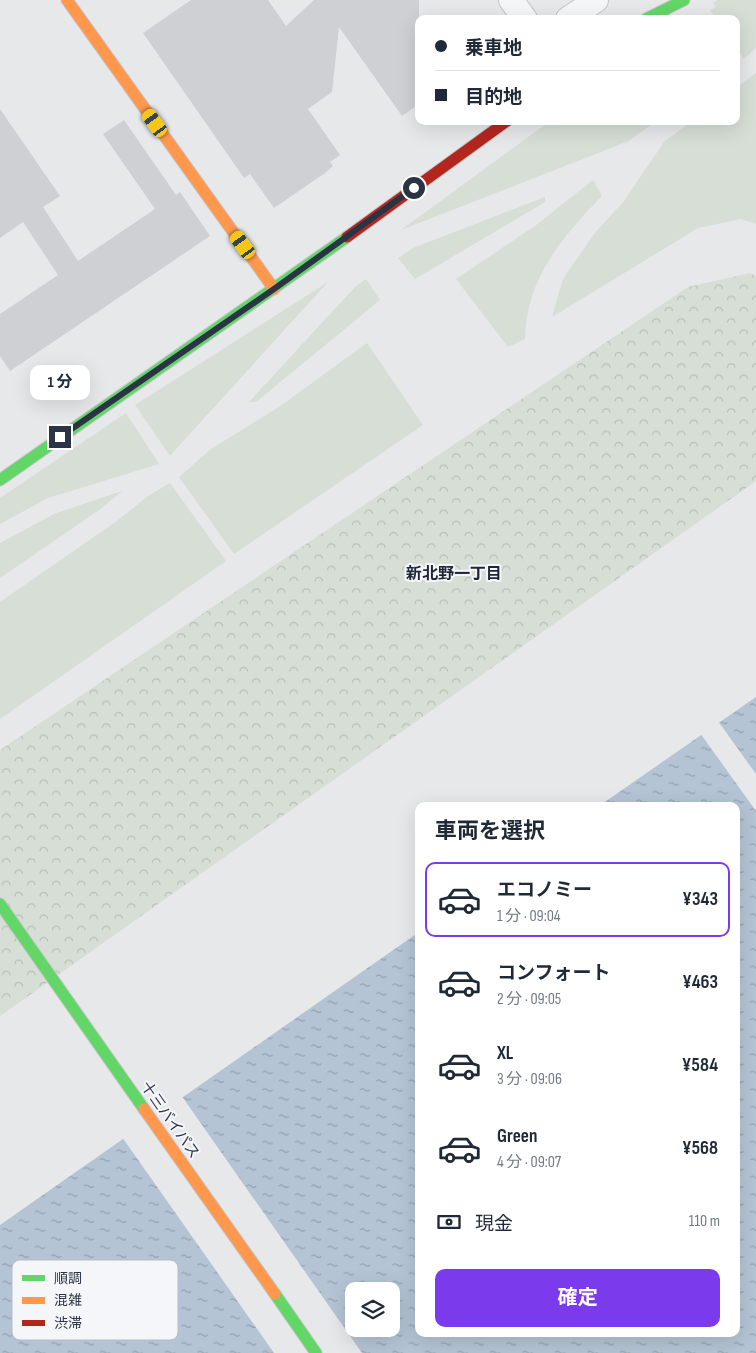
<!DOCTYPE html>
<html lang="ja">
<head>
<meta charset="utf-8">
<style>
	body { margin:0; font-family:"Sofia Sans Condensed","Noto Sans JP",sans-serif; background:#f2f2f3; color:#1f2937; height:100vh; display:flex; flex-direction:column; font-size:19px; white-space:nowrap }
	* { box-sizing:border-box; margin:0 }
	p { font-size:16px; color:#747a83 }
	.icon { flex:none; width:28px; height:28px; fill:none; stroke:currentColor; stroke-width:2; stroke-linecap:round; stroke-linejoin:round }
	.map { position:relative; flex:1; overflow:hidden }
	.side { position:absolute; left:415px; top:802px; width:325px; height:535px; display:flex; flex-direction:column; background:#fff; border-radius:10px; box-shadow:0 5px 20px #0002 }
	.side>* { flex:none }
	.banner { position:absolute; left:415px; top:15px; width:325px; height:110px; border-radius:10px; box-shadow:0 5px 20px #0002; display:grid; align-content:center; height:110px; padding:0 20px; background:#fff }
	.controls { position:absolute; left:345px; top:1282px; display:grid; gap:10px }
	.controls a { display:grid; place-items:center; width:55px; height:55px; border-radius:10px; background:#fff; box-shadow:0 5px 20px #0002; font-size:25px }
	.end { position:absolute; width:22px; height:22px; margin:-11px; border:6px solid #2b3445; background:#fff; box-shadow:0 0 0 2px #fff }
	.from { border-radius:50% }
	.bubble { position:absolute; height:35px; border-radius:10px; background:#fff; box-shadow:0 5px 20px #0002; font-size:16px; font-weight:700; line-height:35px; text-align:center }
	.car { position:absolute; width:15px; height:30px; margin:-15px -8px; border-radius:6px; box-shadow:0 0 4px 1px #0007; background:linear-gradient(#f5c518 24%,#345 0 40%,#f5c518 0 76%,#345 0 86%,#f5c518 0) }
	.banner b { display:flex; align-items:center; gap:18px; height:48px; font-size:19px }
	.banner b+b { border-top:1px solid #e0e1e3 }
	.banner i { width:12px; height:12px; background:#1f2937 }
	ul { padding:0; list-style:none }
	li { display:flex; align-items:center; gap:15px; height:75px; margin:0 10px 8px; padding:0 10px; border:2px solid transparent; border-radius:10px }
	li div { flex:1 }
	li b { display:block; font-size:19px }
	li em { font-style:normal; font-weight:700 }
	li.selected { border-color:#7c3aed }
	li>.icon { width:45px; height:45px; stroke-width:1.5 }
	h2 { padding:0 20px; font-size:22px; line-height:60px }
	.pay { display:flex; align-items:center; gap:12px; height:55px; padding:0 20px; font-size:19px }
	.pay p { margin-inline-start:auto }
	.primary-button { display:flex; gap:10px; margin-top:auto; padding:10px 20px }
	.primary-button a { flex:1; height:58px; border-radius:10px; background:#7c3aed; color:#fff; font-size:20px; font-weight:700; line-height:58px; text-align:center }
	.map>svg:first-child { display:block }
	.grass { fill:#d6ded6 }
	.park { fill:url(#park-crowns) }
	.water { fill:url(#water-ripples); fill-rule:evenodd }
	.pier { fill:#e6e8ea }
	.building { fill:#ced0d3 }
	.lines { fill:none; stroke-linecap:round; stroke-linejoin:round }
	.street-casing { stroke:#c4c6c8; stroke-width:26 }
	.fast-casing { stroke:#c4c6c8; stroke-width:13 }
	.slow-casing { stroke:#c4c6c8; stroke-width:13 }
	.jam-casing { stroke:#c4c6c8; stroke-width:13 }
	.street { stroke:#f5f6f7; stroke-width:24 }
	.fast { stroke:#63d668; stroke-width:11 }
	.slow { stroke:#ff974d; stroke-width:11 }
	.jam { stroke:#b3261e; stroke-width:11 }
	.route { stroke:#2b3445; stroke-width:6 }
	.labels { text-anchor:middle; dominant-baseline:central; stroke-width:4; stroke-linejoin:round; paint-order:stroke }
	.street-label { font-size:15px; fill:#2b3445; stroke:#f4f6f9 }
	.neighbourhood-label { font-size:16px; font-weight:bold; fill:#1d2536; stroke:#f4f6f9 }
	.key { fill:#f4f6f9; stroke:#b8bcc3; stroke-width:1 }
	.key-label { font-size:14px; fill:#2b3445 }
</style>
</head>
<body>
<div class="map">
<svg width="756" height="1353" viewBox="0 0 756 1353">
	<defs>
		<pattern id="park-crowns" width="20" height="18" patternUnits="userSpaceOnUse" patternTransform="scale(1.25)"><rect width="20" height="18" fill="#d6ded6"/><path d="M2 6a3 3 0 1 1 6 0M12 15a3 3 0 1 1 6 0" fill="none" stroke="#b8bfb9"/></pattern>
		<pattern id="water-ripples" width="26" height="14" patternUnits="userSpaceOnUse" patternTransform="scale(1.25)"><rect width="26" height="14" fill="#b4c4d5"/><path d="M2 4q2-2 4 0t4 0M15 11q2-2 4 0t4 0" fill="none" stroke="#93a0af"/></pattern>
	</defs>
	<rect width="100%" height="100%" fill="#e6e8ea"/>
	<g class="grass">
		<path d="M718,0H756V48L744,59L736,48V19H716L710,10L716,7L713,3Z"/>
		<path d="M756,73V224L741,219L698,228L552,317L563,279L594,234L624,201L664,142L692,121H736V88Z"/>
		<path d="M550,121H656L629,141L401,230Z"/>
		<path d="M593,180L602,196C562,237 526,279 525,339L508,347L456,279L535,226Z"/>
		<path d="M545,197V202L415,279L398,258L413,248Z"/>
		<path d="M366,279L380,300L256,402H249L355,287Z"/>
		<path d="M328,282L177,448L170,456L135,405Z"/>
		<path d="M367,343L423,425L234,554L179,477L211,449L279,407Z"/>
		<path d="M126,413L159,464L48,498L0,524V498Z"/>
		<path d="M170,483L226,561L0,719V602L117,521L148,496Z"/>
		<path d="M122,491L99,510L0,578V543L54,514Z"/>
	</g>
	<path class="park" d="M750,273L756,276V481L0,1016V750L688,287Z"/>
	<path class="water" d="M756,697V1353H0V1225L419,932V1334H736V806H599ZM354,1291H391V1329H354Z"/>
	<g class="pier">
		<path d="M718,721L756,774V811L700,733Z"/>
		<path d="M181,1095L362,1353H274L122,1137Z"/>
	</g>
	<g class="building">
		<path d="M191,0H268L286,26L314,0H419V104L402,116L339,27L332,92L308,109L340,155L330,162L333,166L325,173L274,208L250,174L244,178L143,33Z"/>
		<path d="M0,109L60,196L43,207L78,261L155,209L103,134L124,120L176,195L180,192L210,236L10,371L0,356V314L58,275L23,222L0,238Z"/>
	</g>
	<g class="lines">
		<defs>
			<g id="street">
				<path d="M511,0L525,19"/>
				<path d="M568,19L596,0"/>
			</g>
			<g id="fast">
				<path d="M646,19L684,0"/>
				<path d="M0,480L347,237"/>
				<path d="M0,904L144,1109"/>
				<path d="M275,1294L316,1353"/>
			</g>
			<g id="slow">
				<path d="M67,0L274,289"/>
				<path d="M144,1109L275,1294"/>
			</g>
			<path id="jam" d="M347,237L507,121"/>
		</defs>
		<use href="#street" class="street-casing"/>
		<use href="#fast" class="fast-casing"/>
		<use href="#slow" class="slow-casing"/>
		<use href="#jam" class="jam-casing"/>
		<use href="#street" class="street"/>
		<use href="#fast" class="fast"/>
		<use href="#slow" class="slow"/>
		<use href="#jam" class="jam"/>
	</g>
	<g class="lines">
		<path class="route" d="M60,437L274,289L414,188"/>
	</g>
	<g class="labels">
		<g class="street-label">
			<text transform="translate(170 1120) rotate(55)">十三バイパス</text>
		</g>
		<g class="neighbourhood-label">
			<text x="454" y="574">新北野一丁目</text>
		</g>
	</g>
	<rect x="12" y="1260" width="166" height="80" rx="8" class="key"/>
	<rect x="22" y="1275" width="23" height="6" fill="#63d668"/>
	<rect x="22" y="1297" width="23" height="7" fill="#ff974d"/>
	<rect x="22" y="1320" width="23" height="6" fill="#b3261e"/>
	<g class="key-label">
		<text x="54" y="1283">順調</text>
		<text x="54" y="1305">混雑</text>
		<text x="54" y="1328">渋滞</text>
	</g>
</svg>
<div class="controls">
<a><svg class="icon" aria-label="layers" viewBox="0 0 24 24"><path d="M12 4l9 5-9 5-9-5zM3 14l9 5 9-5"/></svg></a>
</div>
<i class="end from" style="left:414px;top:188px"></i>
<i class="end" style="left:60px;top:437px"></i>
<div class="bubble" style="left:30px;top:365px;width:60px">1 分</div>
<i class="car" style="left:155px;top:123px;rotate:324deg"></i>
<i class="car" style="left:243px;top:245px;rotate:324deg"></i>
<div class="banner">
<b><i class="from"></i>乗車地</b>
<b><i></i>目的地</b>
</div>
<section class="side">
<h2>車両を選択</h2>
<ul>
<li class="selected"><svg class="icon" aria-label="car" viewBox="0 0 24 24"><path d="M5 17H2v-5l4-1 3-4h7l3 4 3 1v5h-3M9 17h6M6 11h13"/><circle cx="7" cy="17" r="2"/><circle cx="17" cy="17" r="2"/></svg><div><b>エコノミー</b><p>1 分 · 09:04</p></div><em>¥343</em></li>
<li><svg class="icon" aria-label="car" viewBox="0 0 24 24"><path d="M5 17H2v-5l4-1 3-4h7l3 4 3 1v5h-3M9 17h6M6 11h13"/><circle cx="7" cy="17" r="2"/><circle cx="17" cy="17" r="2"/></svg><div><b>コンフォート</b><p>2 分 · 09:05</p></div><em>¥463</em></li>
<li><svg class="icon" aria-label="car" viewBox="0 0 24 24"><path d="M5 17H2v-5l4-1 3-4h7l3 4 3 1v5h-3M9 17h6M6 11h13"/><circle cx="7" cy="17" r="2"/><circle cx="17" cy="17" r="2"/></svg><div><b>XL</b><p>3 分 · 09:06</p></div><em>¥584</em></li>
<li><svg class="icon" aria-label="car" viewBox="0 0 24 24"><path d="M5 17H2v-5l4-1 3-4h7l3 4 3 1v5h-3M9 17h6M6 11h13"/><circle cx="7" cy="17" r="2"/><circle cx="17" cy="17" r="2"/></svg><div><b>Green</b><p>4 分 · 09:07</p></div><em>¥568</em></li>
</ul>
<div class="pay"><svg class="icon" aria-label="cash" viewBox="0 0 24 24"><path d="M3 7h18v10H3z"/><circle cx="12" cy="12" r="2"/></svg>現金<p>110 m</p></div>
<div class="primary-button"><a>確定</a></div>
</section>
</div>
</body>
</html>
